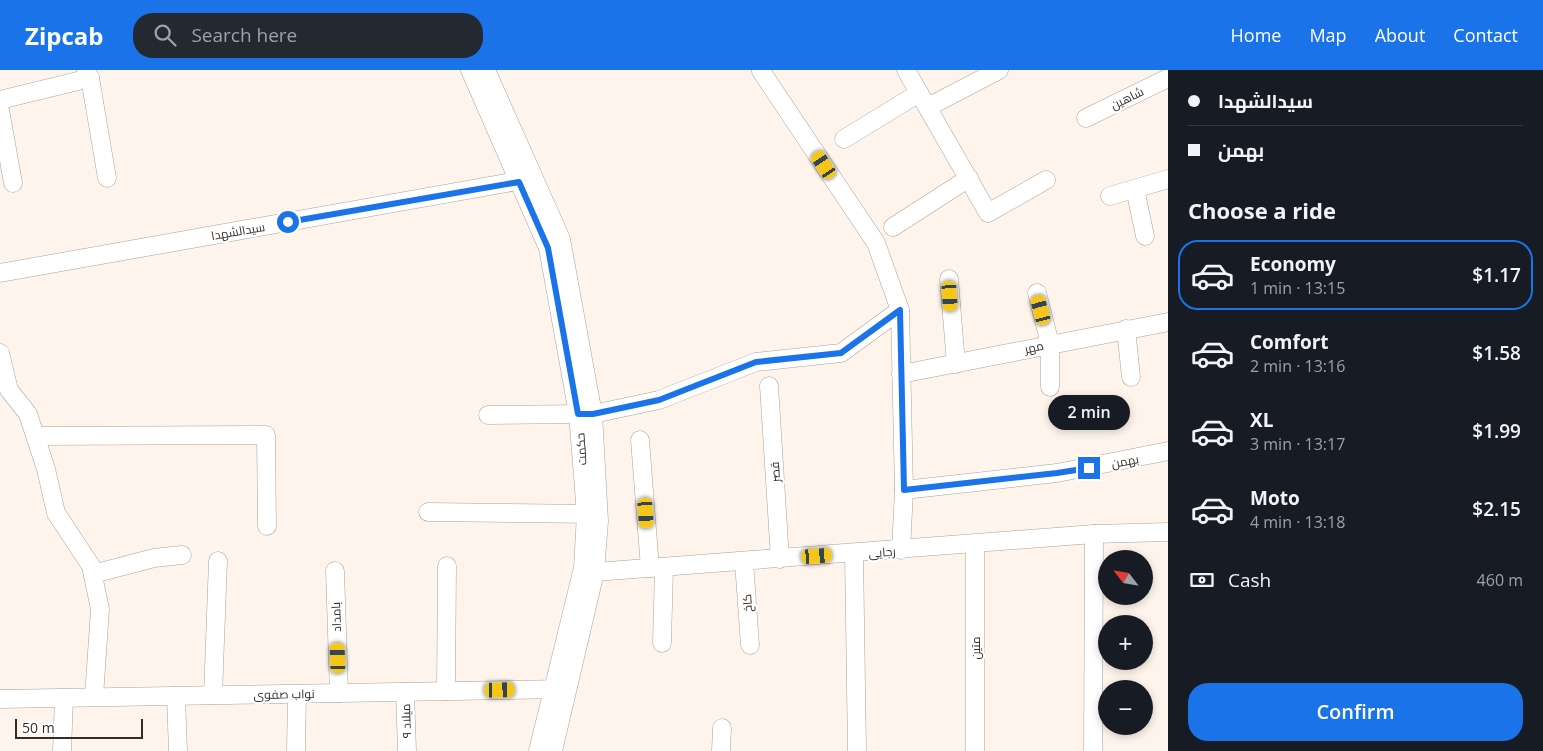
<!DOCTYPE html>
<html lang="en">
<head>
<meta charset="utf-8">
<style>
	body { margin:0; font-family:"Open Sans",Cairo,sans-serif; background:#242831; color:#f1f3f6; height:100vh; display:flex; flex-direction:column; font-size:19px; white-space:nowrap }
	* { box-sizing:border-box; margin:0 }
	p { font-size:16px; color:#9ea1a6 }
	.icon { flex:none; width:28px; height:28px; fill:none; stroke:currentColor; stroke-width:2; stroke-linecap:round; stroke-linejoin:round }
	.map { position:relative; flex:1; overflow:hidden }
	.sheet { display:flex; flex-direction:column; background:#171b24; width:375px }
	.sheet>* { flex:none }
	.guide { display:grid; align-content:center; height:110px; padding:0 20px; background:#171b24 }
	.needle { width:32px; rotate:301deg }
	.controls { position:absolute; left:1098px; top:480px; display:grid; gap:10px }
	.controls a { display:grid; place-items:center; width:55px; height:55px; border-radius:50%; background:#171b24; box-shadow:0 2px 8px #0003; font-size:25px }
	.scale { position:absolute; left:15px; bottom:12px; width:128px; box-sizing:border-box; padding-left:5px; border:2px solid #312d2a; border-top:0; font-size:14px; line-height:18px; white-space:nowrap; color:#312d2a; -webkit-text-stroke:4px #fff; paint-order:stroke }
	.end { position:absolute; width:22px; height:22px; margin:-11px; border:6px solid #1a73e8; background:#fff; box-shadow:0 0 0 2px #fff }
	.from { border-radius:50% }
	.bubble { position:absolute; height:35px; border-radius:18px; background:#171b24; box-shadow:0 2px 8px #0003; font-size:16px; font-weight:600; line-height:35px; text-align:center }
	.car { position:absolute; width:15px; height:30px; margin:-15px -8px; border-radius:6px; box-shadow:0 0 4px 1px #0007; background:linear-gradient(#f5c518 24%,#345 0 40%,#f5c518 0 76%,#345 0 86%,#f5c518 0) }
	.guide b { display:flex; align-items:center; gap:18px; height:48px; font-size:19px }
	.guide b+b { border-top:1px solid #363941 }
	.guide i { width:12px; height:12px; background:#f1f3f6 }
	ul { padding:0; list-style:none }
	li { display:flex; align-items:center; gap:15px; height:70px; margin:0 10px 8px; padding:0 10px; border:2px solid transparent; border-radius:20px }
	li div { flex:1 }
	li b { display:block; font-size:19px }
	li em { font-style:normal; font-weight:600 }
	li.on { border-color:#1a73e8 }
	li>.icon { width:45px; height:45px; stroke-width:1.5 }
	h2 { padding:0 20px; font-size:22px; line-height:60px }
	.pay { display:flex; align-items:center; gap:12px; height:55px; padding:0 20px; font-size:19px }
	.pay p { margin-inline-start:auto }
	.action { display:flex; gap:10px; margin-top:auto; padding:10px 20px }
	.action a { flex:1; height:58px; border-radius:20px; background:#1a73e8; color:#fff; font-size:20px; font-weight:600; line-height:58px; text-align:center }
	header { display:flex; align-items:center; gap:30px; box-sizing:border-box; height:70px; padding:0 25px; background:#1a73e8; color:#fff }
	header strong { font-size:24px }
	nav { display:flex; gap:28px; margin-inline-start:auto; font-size:18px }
	.search { width:350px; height:45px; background:#242831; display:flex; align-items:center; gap:12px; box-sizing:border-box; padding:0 18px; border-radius:20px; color:#9ea1a6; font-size:19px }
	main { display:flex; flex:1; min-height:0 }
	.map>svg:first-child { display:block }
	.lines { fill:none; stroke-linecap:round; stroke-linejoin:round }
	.minor-casing { stroke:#aaa199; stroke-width:19 }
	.minor { stroke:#fff; stroke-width:18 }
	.route { stroke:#1a73e8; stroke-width:6 }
	.labels { text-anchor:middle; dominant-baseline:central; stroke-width:4.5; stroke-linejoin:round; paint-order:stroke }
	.street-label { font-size:12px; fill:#312d2a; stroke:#fff }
</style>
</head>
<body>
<header>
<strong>Zipcab</strong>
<div class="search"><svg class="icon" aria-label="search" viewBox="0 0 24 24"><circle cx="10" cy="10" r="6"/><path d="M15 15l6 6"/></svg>Search here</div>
<nav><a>Home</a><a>Map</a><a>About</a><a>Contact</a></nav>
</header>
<main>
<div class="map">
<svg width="1168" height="681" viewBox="0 0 1168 681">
	<rect width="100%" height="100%" fill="#fef4eb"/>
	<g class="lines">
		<defs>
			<g id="minor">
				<path d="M86,0L90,8L107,108"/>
				<path d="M470,0L548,178L578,344L586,444L583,498L538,681"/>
				<path d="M486,0L561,169L593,344L599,451L595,502L553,681"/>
				<path d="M763,0L761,1L876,173L900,240L904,420L901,480"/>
				<path d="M906,0L988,143L1046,110"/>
				<path d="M0,30L90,8"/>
				<path d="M928,37L999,0"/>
				<path d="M0,40L13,113"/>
				<path d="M1086,48L1168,8"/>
				<path d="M844,69L919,23"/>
				<path d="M1135,119L1145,166"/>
				<path d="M1110,126L1168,109"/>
				<path d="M893,157L969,108"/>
				<path d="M0,203L529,109"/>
				<path d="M949,209L956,294"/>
				<path d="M1037,223L1050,274V317"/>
				<path d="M1126,259L1131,307"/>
				<path d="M0,283L9,320L28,344L46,399L56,443L91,496L100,539L94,627"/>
				<path d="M901,304L1168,252"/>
				<path d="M769,316L780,489"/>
				<path d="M488,345L593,344L659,330L756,292L841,283L900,240"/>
				<path d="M35,366L266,365L267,456"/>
				<path d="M640,370L650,498"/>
				<path d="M904,420L1057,403L1168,381"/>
				<path d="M428,442L596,444"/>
				<path d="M854,484L857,681"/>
				<path d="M744,492L750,575"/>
				<path d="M335,501L339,623"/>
				<path d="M595,502L1094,464L1168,462"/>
				<path d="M93,504L154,488L182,485"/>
				<path d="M662,573L664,497"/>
				<path d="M446,621L447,496"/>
				<path d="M405,622L407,681"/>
				<path d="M213,625L218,491"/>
				<path d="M176,626L178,681"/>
				<path d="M0,629L564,619"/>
				<path d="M62,681L64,628"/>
				<path d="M296,681L297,624"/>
				<path d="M721,681L722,658"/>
				<path d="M975,681V474"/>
				<path d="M1093,681L1094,464"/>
			</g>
		</defs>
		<use href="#minor" class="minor-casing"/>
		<use href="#minor" class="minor"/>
	</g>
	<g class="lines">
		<path class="route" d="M288,152L519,112L548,178L578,344H593L659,330L756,292L841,283L900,240L904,420L1057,403L1089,398"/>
	</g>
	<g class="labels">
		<g class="street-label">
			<text transform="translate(1127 28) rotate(-26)">شاهین</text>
			<text transform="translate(238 161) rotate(-10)">سیدالشهدا</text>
			<text transform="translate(1034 277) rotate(-12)">مهر</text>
			<text transform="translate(581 379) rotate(-94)">حکمت</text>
			<text transform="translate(1125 391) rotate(-11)">بهمن</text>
			<text transform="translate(775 402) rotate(-93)">قصر</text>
			<text transform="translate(882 482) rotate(-4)">رجایی</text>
			<text transform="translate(747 533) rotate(-94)">کاخ</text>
			<text transform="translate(336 547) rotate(-92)">بامداد</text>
			<text transform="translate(975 578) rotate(-90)">متین</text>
			<text transform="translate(284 624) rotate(-1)">نواب صفوی</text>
			<text transform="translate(406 651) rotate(-92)">میلاد ۹</text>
		</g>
	</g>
</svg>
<div class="controls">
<a><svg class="needle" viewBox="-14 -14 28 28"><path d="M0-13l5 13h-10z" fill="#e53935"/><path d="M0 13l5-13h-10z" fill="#9ea1a6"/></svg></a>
<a>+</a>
<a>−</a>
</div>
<div class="scale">50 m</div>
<i class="end from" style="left:288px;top:152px"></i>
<i class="end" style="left:1089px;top:398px"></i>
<div class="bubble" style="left:1048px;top:325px;width:82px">2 min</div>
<i class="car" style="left:824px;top:95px;rotate:326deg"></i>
<i class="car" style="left:950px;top:226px;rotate:176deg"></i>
<i class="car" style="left:1041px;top:240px;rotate:345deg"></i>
<i class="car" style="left:646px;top:443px;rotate:176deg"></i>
<i class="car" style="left:817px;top:486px;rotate:86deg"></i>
<i class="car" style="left:338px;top:588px;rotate:358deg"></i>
<i class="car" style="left:500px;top:620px;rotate:89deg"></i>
</div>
<section class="sheet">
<div class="guide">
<b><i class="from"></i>سیدالشهدا</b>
<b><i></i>بهمن</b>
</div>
<h2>Choose a ride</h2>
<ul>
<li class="on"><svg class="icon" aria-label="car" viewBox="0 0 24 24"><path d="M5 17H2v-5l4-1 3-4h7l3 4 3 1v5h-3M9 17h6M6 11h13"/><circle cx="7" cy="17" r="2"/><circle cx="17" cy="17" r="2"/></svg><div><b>Economy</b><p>1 min · 13:15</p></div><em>$1.17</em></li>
<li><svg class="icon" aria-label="car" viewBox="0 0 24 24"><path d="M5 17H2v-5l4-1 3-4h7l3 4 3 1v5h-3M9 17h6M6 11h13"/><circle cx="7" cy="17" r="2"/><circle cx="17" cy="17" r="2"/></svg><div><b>Comfort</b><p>2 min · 13:16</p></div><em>$1.58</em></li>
<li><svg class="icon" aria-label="car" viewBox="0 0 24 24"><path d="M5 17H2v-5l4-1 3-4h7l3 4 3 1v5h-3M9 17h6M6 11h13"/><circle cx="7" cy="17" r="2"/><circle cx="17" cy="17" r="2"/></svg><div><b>XL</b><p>3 min · 13:17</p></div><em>$1.99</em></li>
<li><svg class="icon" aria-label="car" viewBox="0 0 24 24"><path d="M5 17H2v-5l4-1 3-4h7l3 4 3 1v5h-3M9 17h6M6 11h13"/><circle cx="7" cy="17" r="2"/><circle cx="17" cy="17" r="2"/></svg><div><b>Moto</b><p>4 min · 13:18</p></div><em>$2.15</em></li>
</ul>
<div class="pay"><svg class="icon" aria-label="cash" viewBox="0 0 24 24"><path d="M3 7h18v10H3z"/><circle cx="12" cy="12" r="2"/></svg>Cash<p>460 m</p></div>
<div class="action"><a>Confirm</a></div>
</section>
</main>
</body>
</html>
